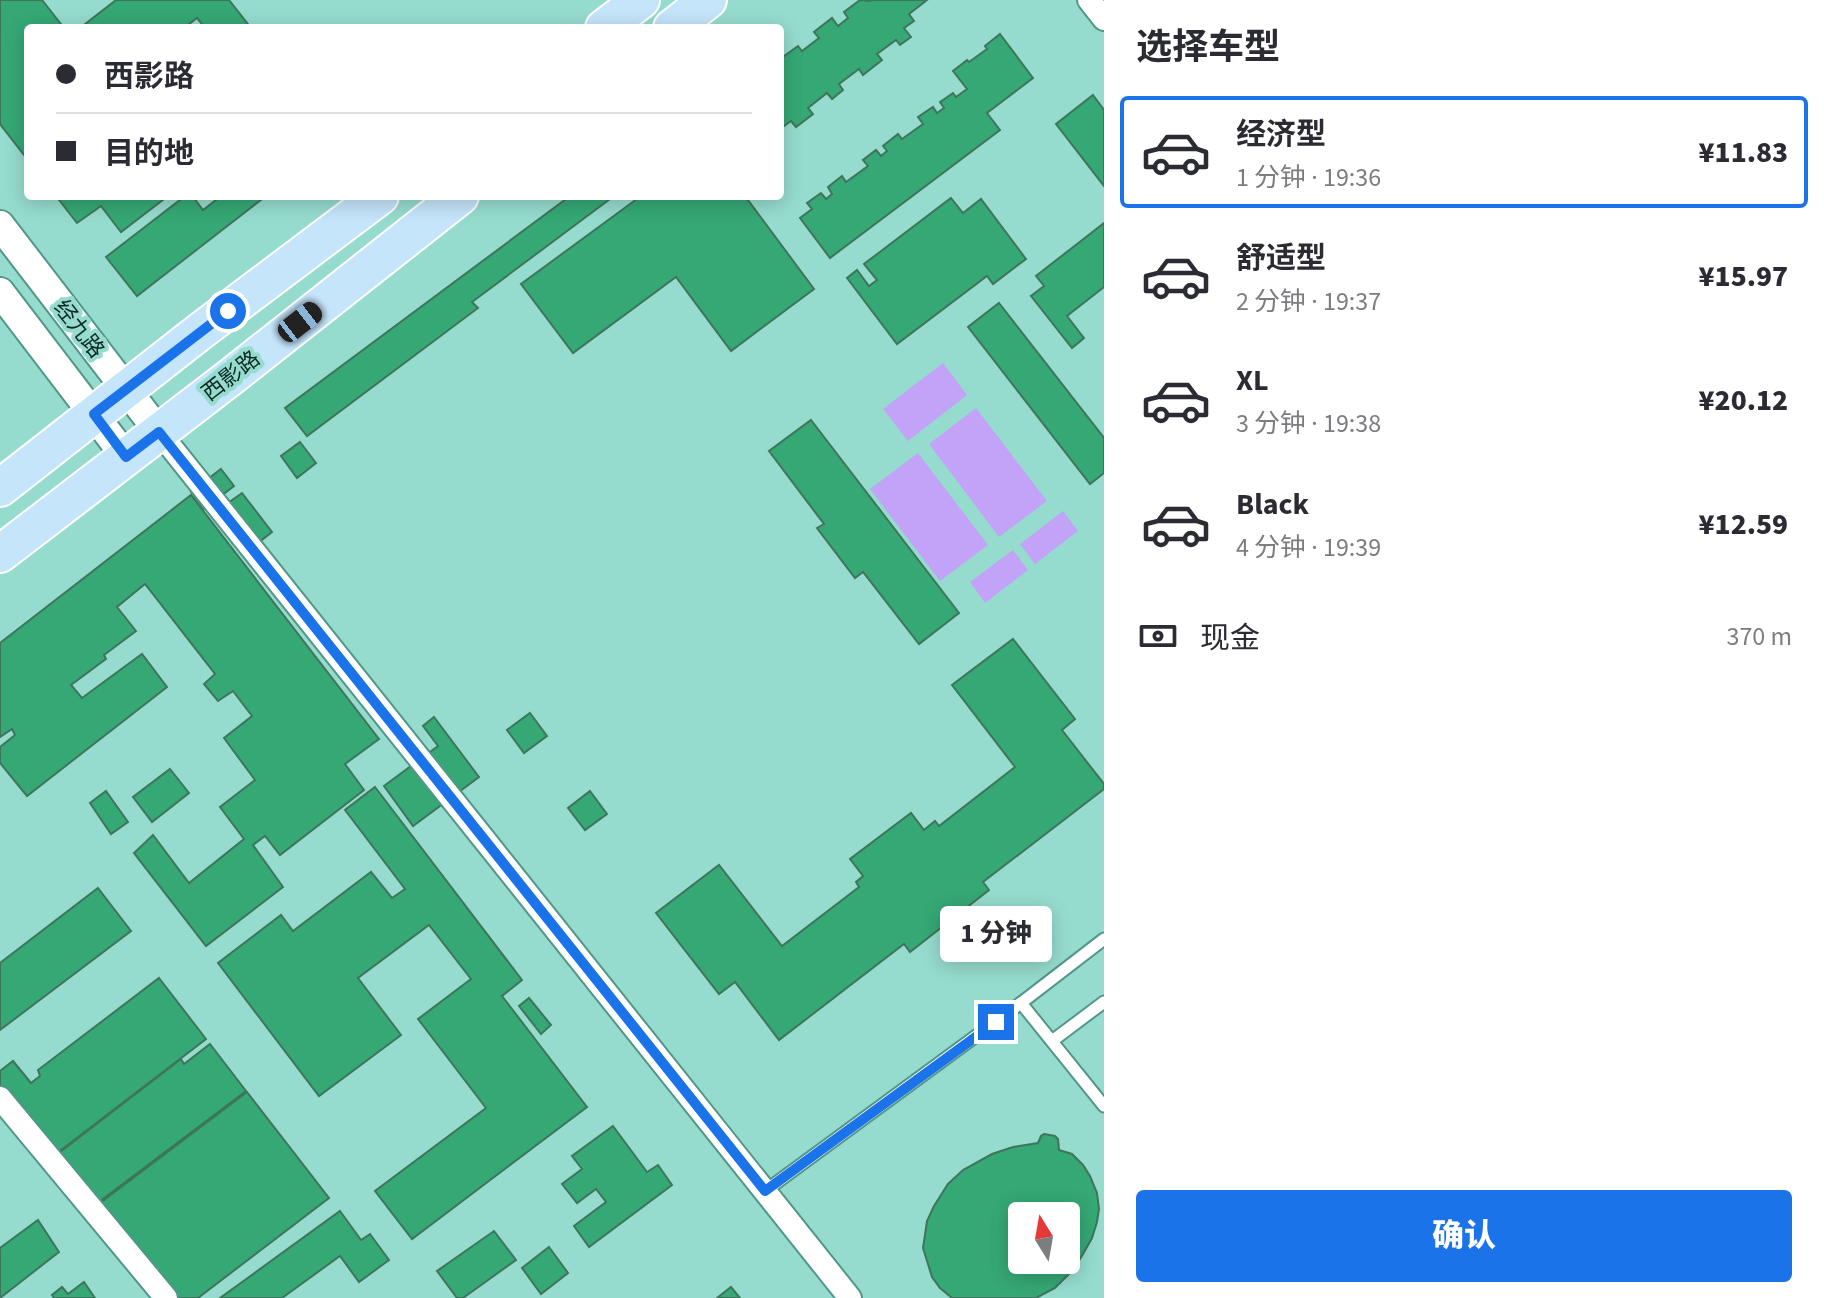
<!DOCTYPE html>
<html lang="zh">
<head>
<meta charset="utf-8">
<style>
	body { margin:0; font-family:"Source Sans 3","Noto Sans SC",sans-serif; background:#f2f2f3; color:#2b2b33; height:100vh; display:flex; flex-direction:column; font-size:30px; white-space:nowrap }
	* { box-sizing:border-box; margin:0 }
	p { font-size:26px; color:#7c7c81 }
	.icon { flex:none; width:44px; height:44px; fill:none; stroke:currentColor; stroke-width:2; stroke-linecap:round; stroke-linejoin:round }
	.map { position:relative; flex:1; overflow:hidden }
	.details { display:flex; flex-direction:column; background:#fff; width:720px }
	.details>* { flex:none }
	.hud { position:absolute; left:24px; top:24px; width:760px; height:176px; border-radius:8px; box-shadow:0 4px 20px #0003; display:grid; align-content:center; height:176px; padding:0 32px; background:#fff }
	.needle { width:52px; rotate:349deg }
	.fabs { position:absolute; left:1008px; top:1202px; display:grid; gap:16px }
	.fabs a { display:grid; place-items:center; width:72px; height:72px; border-radius:8px; background:#fff; box-shadow:0 4px 20px #0003; font-size:40px }
	.end { position:absolute; width:36px; height:36px; margin:-18px; border:10px solid #1a73e8; background:#fff; box-shadow:0 0 0 4px #fff }
	.from { border-radius:50% }
	.bubble { position:absolute; height:56px; border-radius:8px; background:#fff; box-shadow:0 4px 20px #0003; font-size:26px; font-weight:800; line-height:56px; text-align:center }
	.car { position:absolute; width:24px; height:48px; margin:-24px -12px; border-radius:10px; box-shadow:0 0 6px 2px #0007; background:linear-gradient(#222 24%,#8ab4d8 0 40%,#222 0 76%,#8ab4d8 0 86%,#222 0) }
	.hud b { display:flex; align-items:center; gap:28px; height:76px; font-size:30px }
	.hud b+b { border-top:2px solid #e1e1e2 }
	.hud i { width:20px; height:20px; background:#2b2b33 }
	ul { padding:0; list-style:none }
	li { display:flex; align-items:center; gap:24px; height:112px; margin:0 16px 12px; padding:0 16px; border:4px solid transparent; border-radius:8px }
	li div { flex:1 }
	li b { display:block; font-size:30px }
	li em { font-style:normal; font-weight:800 }
	li.current { border-color:#1a73e8 }
	li>.icon { width:72px; height:72px; stroke-width:1.5 }
	h2 { padding:0 32px; font-size:36px; line-height:96px }
	.pay { display:flex; align-items:center; gap:20px; height:88px; padding:0 32px; font-size:30px }
	.pay p { margin-inline-start:auto }
	.action { display:flex; gap:16px; margin-top:auto; padding:16px 32px }
	.action a { flex:1; height:92px; border-radius:8px; background:#1a73e8; color:#fff; font-size:32px; font-weight:800; line-height:92px; text-align:center }
	main { display:flex; flex:1; min-height:0 }
	.map>svg:first-child { display:block }
	.green { fill:#c2a3f8 }
	.building { fill:#35a875; stroke:#3f755a; stroke-width:2; fill-rule:evenodd }
	.lines { fill:none; stroke-linecap:round; stroke-linejoin:round }
	.service-casing { stroke:#529689; stroke-width:15 }
	.minor-casing { stroke:#529689; stroke-width:26 }
	.tertiary-casing { stroke:#529689; stroke-width:32 }
	.primary-casing { stroke:#fff; stroke-width:40 }
	.service { stroke:#fff; stroke-width:11 }
	.minor { stroke:#fff; stroke-width:22 }
	.tertiary { stroke:#fff; stroke-width:28 }
	.primary { stroke:#c5e5fb; stroke-width:36 }
	.route { stroke:#1a73e8; stroke-width:10 }
	.labels { text-anchor:middle; dominant-baseline:central; stroke-width:8; stroke-linejoin:round; paint-order:stroke }
	.street-label { font-size:22px; fill:#0c2924; stroke:#96dcce }
</style>
</head>
<body>
<main>
<div class="map">
<svg width="1104" height="1298" viewBox="0 0 1104 1298">
	<rect width="100%" height="100%" fill="#96dcce"/>
	<g class="green">
		<path d="M943,363L967,395L908,441L883,409Z"/>
		<path d="M976,408L1047,501L999,537L929,444Z"/>
		<path d="M918,453L988,545L940,581L870,489Z"/>
		<path d="M1063,511L1078,531L1035,564L1020,544Z"/>
		<path d="M1013,550L1028,570L985,603L970,582Z"/>
	</g>
	<g class="building">
		<path d="M0,0H42L64,28H28V160L0,124Z"/>
		<path d="M116,0H229L251,28H205L197,18L184,28H80Z"/>
		<path d="M860,0L870,1L872,0H927L909,14L914,21L904,28L911,37L900,45L896,40L877,54L882,60L863,75L859,69L839,84L843,90L832,99L827,93L808,108L813,114L796,127L791,121L780,129V59L798,46L802,51L819,38L814,32L832,18L838,26L848,18L844,12Z"/>
		<path d="M1000,34L1033,78L987,113L1000,130L830,258L800,218L812,209L807,203L821,193L826,199L832,194L828,187L842,176L846,182L868,166L863,160L876,150L881,156L887,151L883,146L898,134L902,139L923,124L918,117L933,107L937,113L944,108L940,102L953,93L956,97L967,89L953,71L967,60L969,62L987,49L985,46Z"/>
		<path d="M1093,95L1104,110V186L1056,124Z"/>
		<path d="M56,196H168L121,232L101,206L77,223Z"/>
		<path d="M185,196H197L194,198L203,210L221,196H266L137,296L106,257Z"/>
		<path d="M570,196H614L472,302L478,308L307,436L285,408Z"/>
		<path d="M641,196H745L814,289L731,351L676,277L573,353L521,284Z"/>
		<path d="M951,198L963,213L981,199L1026,259L993,284L987,276L897,344L847,278L857,270L869,286L877,280L864,264Z"/>
		<path d="M1104,223V287L1067,316L1084,338L1072,348L1031,296L1044,286L1036,276Z"/>
		<path d="M999,303L1104,438V473L1090,484L968,327Z"/>
		<path d="M811,420L959,613L919,644L863,572L855,578L817,528L824,524L769,451Z"/>
		<path d="M300,442L316,463L297,478L281,456Z"/>
		<path d="M221,469L234,486L204,509L191,492Z"/>
		<path d="M242,493L272,532L258,543L228,503Z"/>
		<path d="M191,495L379,739L345,764L364,790L280,855L265,836L253,845L283,887L206,946L134,853L153,835L189,883L244,839L220,807L255,780L224,738L252,716L233,691L218,701L204,684L215,674L145,584L117,607L136,631L104,655L106,659L71,685L82,698L142,654L167,687L27,796L0,763V747L15,735L12,729L0,737V643Z"/>
		<path d="M1013,639L1075,719L1062,730L1104,784V789L983,882L989,890L910,952L904,944L779,1040L735,982L719,994L656,913L719,865L782,946L859,887L856,882L863,876L850,859L911,813L924,830L935,821L939,826L1015,767L952,685Z"/>
		<path d="M530,713L547,736L524,753L507,730Z"/>
		<path d="M434,717L479,777L413,826L384,786L438,746L423,726Z"/>
		<path d="M170,769L189,793L152,822L133,797Z"/>
		<path d="M375,787L522,980L502,996L587,1107L412,1239L375,1191L486,1108L418,1019L471,979L429,925L358,978L401,1035L319,1096L218,963L281,915L293,931L371,872L392,898L405,889L345,810Z"/>
		<path d="M106,791L128,822L111,834L90,803Z"/>
		<path d="M590,791L607,814L585,830L568,808Z"/>
		<path d="M98,888L131,931L0,1030V963Z"/>
		<path d="M159,978L206,1039L52,1157L0,1094V1071L13,1061L31,1083L40,1076L38,1070Z"/>
		<path d="M529,998L551,1025L541,1034L519,1006Z"/>
		<path d="M210,1044L246,1091L91,1208L51,1159L181,1059L184,1064Z"/>
		<path d="M247,1092L329,1198L198,1298H159L92,1209Z"/>
		<path d="M613,1126L647,1172L658,1165L672,1185L589,1247L574,1226L606,1202L596,1189L577,1203L562,1184L582,1169L572,1156Z"/>
		<path d="M1044,1134L1055,1136L1058,1139L1059,1150L1072,1154L1083,1165L1090,1176L1097,1193L1099,1209L1097,1222L1092,1238L1083,1254L1074,1269L1055,1288L1036,1298H952L940,1288L932,1277L923,1248L927,1221L934,1206L948,1184L963,1170L992,1154L1013,1147L1038,1143L1041,1136ZM1022,1216H1066V1260H1022Z"/>
		<path d="M340,1211L361,1240L370,1234L389,1260L359,1282L340,1256L282,1298H220Z"/>
		<path d="M38,1220L59,1252L0,1298V1248Z"/>
		<path d="M494,1231L516,1260L463,1298H457L437,1271Z"/>
		<path d="M549,1247L568,1273L541,1294L522,1268Z"/>
		<path d="M84,1282L95,1298H54L52,1295L62,1287L68,1294Z"/>
		<path d="M731,1287L740,1298H717Z"/>
	</g>
	<g class="lines">
		<defs>
			<g id="service">
				<path d="M1021,1003L1104,1106"/>
				<path d="M1052,1041L1104,1002"/>
				<path d="M765,1191L1021,1003L1104,939"/>
			</g>
			<g id="minor">
				<path d="M1089,0L1104,19"/>
				<path d="M159,432L850,1298"/>
				<path d="M0,1098L166,1298"/>
			</g>
			<g id="tertiary">
				<path d="M0,225L159,432"/>
				<path d="M0,292L126,457"/>
			</g>
			<g id="primary">
				<path d="M604,28L641,0"/>
				<path d="M672,28L708,0"/>
				<path d="M0,488L202,330L380,196"/>
				<path d="M0,554L232,376L460,196"/>
			</g>
		</defs>
		<use href="#service" class="service-casing"/>
		<use href="#minor" class="minor-casing"/>
		<use href="#tertiary" class="tertiary-casing"/>
		<use href="#primary" class="primary-casing"/>
		<use href="#service" class="service"/>
		<use href="#minor" class="minor"/>
		<use href="#tertiary" class="tertiary"/>
		<use href="#primary" class="primary"/>
	</g>
	<g class="lines">
		<path class="route" d="M228,311L94,414L126,457L159,432L765,1191L996,1022"/>
	</g>
	<g class="labels">
		<g class="street-label">
			<text transform="translate(79 329) rotate(52)">经九路</text>
			<text transform="translate(231 376) rotate(-38)">西影路</text>
		</g>
	</g>
</svg>
<div class="fabs">
<a><svg class="needle" viewBox="-14 -14 28 28"><path d="M0-13l5 13h-10z" fill="#e53935"/><path d="M0 13l5-13h-10z" fill="#7c7c81"/></svg></a>
</div>
<i class="end from" style="left:228px;top:311px"></i>
<i class="end" style="left:996px;top:1022px"></i>
<div class="bubble" style="left:940px;top:906px;width:112px">1 分钟</div>
<i class="car" style="left:300px;top:322px;rotate:52deg"></i>
<div class="hud">
<b><i class="from"></i>西影路</b>
<b><i></i>目的地</b>
</div>
</div>
<section class="details">
<h2>选择车型</h2>
<ul>
<li class="current"><svg class="icon" aria-label="car" viewBox="0 0 24 24"><path d="M5 17H2v-5l4-1 3-4h7l3 4 3 1v5h-3M9 17h6M6 11h13"/><circle cx="7" cy="17" r="2"/><circle cx="17" cy="17" r="2"/></svg><div><b>经济型</b><p>1 分钟 · 19:36</p></div><em>¥11.83</em></li>
<li><svg class="icon" aria-label="car" viewBox="0 0 24 24"><path d="M5 17H2v-5l4-1 3-4h7l3 4 3 1v5h-3M9 17h6M6 11h13"/><circle cx="7" cy="17" r="2"/><circle cx="17" cy="17" r="2"/></svg><div><b>舒适型</b><p>2 分钟 · 19:37</p></div><em>¥15.97</em></li>
<li><svg class="icon" aria-label="car" viewBox="0 0 24 24"><path d="M5 17H2v-5l4-1 3-4h7l3 4 3 1v5h-3M9 17h6M6 11h13"/><circle cx="7" cy="17" r="2"/><circle cx="17" cy="17" r="2"/></svg><div><b>XL</b><p>3 分钟 · 19:38</p></div><em>¥20.12</em></li>
<li><svg class="icon" aria-label="car" viewBox="0 0 24 24"><path d="M5 17H2v-5l4-1 3-4h7l3 4 3 1v5h-3M9 17h6M6 11h13"/><circle cx="7" cy="17" r="2"/><circle cx="17" cy="17" r="2"/></svg><div><b>Black</b><p>4 分钟 · 19:39</p></div><em>¥12.59</em></li>
</ul>
<div class="pay"><svg class="icon" aria-label="cash" viewBox="0 0 24 24"><path d="M3 7h18v10H3z"/><circle cx="12" cy="12" r="2"/></svg>现金<p>370 m</p></div>
<div class="action"><a>确认</a></div>
</section>
</main>
</body>
</html>
